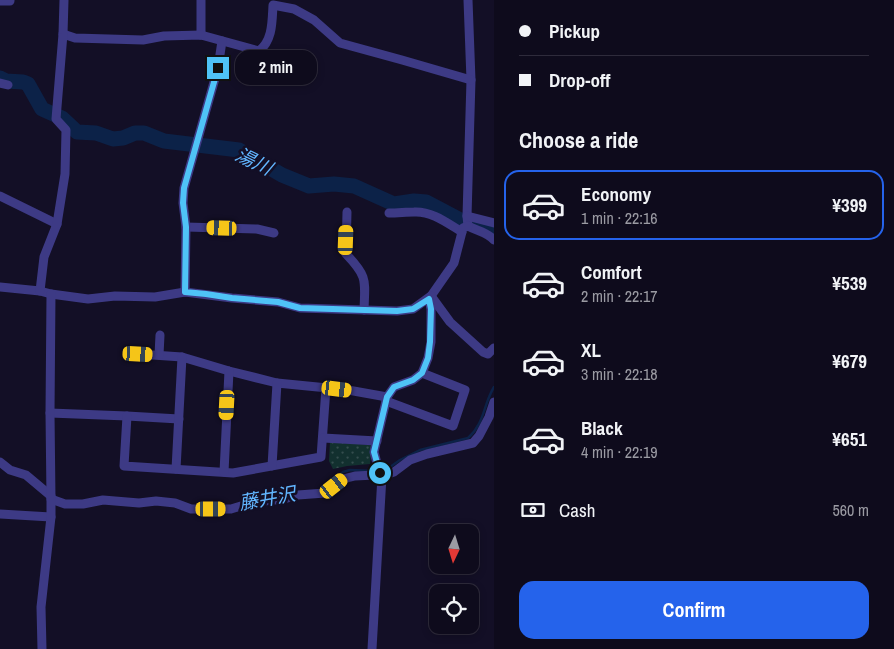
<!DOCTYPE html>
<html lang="en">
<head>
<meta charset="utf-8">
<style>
	body { margin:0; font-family:"Archivo Narrow","Noto Sans JP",sans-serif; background:#1c1929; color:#f1f3f6; height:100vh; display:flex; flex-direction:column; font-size:19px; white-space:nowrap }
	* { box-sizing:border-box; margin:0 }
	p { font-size:16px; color:#9b9ba3 }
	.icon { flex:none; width:28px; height:28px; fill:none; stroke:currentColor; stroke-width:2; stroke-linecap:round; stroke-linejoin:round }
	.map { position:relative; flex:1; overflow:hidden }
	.side { display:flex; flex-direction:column; background:#0e0b1c; width:400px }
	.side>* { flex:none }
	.hud { display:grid; align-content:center; height:110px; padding:0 25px; background:#0e0b1c }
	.needle { width:32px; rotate:184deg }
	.tools { position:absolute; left:429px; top:524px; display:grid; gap:10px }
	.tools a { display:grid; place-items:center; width:50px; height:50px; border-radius:10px; background:#0e0b1c; box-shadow:0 2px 8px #0003,0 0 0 1px #2e2b3b; font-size:25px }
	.end { position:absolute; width:22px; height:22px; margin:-11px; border:6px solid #4fc3f7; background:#111; box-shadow:0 0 0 2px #111 }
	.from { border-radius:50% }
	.bubble { position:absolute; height:35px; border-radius:15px; background:#0e0b1c; box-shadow:0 2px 8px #0003,0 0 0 1px #2e2b3b; font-size:16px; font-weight:700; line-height:35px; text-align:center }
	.car { position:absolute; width:15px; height:30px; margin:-15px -8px; border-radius:6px; box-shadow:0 0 4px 1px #0007; background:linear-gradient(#f5c518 24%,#345 0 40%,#f5c518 0 76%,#345 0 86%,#f5c518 0) }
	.hud b { display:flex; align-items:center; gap:18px; height:48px; font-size:19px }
	.hud b+b { border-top:1px solid #2e2b3b }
	.hud i { width:12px; height:12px; background:#f1f3f6 }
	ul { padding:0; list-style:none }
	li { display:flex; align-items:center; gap:15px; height:70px; margin:0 10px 8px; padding:0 15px; border:2px solid transparent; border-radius:15px }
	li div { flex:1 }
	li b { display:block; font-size:19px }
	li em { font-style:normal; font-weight:700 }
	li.selected { border-color:#2563eb }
	li>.icon { width:45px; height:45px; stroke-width:1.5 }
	h2 { padding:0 25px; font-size:22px; line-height:60px }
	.pay { display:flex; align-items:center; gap:12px; height:55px; padding:0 25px; font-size:19px }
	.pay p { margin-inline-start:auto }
	.primary-button { display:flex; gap:10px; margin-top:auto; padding:10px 25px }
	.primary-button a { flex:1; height:58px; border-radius:15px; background:#2563eb; color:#fff; font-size:20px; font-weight:700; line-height:58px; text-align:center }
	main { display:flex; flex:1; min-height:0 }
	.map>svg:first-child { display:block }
	.park { fill:url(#park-dots) }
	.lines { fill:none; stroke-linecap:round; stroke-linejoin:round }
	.stream { stroke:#0c2248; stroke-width:2.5 }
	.river { stroke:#0c2248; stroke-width:15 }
	.street { stroke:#3d3a85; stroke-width:9 }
	.route { stroke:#4fc3f7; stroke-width:6 }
	.labels { text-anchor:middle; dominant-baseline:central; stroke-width:5; stroke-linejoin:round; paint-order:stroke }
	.water-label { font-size:19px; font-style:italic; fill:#62b6ff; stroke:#130f26 }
</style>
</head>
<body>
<main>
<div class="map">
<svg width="494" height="649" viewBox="0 0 494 649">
	<defs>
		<pattern id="park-dots" width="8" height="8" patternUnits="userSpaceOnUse" patternTransform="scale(1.25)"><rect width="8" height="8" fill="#12302f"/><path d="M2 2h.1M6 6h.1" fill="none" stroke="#344d4e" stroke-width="1.8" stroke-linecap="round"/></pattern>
	</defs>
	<rect width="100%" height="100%" fill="#130f26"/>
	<path class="park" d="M330,442L372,445L370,464L347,466L333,469L329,461Z"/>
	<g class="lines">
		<g class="stream">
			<path d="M383,472L400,460L420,450L468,438C485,423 483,405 494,387"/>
			<path d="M334,480L343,472L350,470L376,471"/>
		</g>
		<g class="river">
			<path d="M0,78L6,81L23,82L28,84L42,109L62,118L77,132L96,133L113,139L123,138L135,133H144L164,141L239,150L282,175L309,186L334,184L354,186L394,204L414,201L426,202L462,221"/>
			<path d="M478,225L494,229"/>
		</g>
		<g class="street">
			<path d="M201,0V35"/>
			<path d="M468,0L471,80L467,216L468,226"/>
			<path d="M0,1H10V0"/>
			<path d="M63,34L75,38L143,40L164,36L201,35L259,51C273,40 272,21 273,5L294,9L314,20L340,43L402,60L471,80"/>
			<path d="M0,83L8,85"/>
			<path d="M0,196L57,224"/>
			<path d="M347,212L346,254C368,277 365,280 364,310"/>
			<path d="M389,213C398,213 406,212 414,212C432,211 447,223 462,232"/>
			<path d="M467,216L494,223"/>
			<path d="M468,226C477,231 487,232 494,240"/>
			<path d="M186,227L257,229L274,233"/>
			<path d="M0,287L40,291L51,294L88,299L115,296L155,297L185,292L232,298L278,302L300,308L397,311L413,309L431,296L454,263L462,232L463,228L468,226"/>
			<path d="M40,291L44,257L57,224L65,174L66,130L56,119L63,34L64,0"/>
			<path d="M185,292L186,227L183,203L184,188L218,68L222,41"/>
			<path d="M431,296L450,322L483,352L488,354L494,348"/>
			<path d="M138,354L182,357L229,371L277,383L348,390L387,397"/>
			<path d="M159,355L160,335"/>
			<path d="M386,401L453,426L465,390L422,373"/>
			<path d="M50,413L127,416L179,419"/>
			<path d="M127,416L124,466L233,473L321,457L326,388"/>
			<path d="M323,438L377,441"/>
			<path d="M0,462L10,470L26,475L51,496"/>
			<path d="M272,466L277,383"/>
			<path d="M176,469L182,357"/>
			<path d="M224,472L229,371"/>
			<path d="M51,499L65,504H83L103,500L139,503L156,501L175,503L191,509H231L254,502L284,499L298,495L325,493L343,479L355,476L375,475L382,476L394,472L410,460L427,454L473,443L479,436L489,417L494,402"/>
			<path d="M0,514L51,517"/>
			<path d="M42,649L41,607L51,517V499L50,413L51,294"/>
			<path d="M372,649L382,476L378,467L374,452L387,397L394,387L413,380L422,373L428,358L431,342V309L429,299"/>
		</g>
	</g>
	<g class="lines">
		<path class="route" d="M218,68L184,188L183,203L186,227L185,292L206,294L232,298L278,302L300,308L397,311L413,309L429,299L431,309L430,342L428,358L422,373L413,380L394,387L387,397L374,452L380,473"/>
	</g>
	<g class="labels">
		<g class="water-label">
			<text transform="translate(254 161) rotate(26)">湯川</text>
			<text transform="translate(267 498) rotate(-10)">藤井沢</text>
		</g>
	</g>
</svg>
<div class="tools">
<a><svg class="needle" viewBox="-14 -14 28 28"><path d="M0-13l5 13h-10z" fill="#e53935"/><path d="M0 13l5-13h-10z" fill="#9b9ba3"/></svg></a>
<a><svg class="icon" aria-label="locate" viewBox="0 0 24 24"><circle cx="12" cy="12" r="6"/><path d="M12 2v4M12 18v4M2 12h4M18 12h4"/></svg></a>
</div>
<i class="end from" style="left:380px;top:473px"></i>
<i class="end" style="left:218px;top:68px"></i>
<div class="bubble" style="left:235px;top:50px;width:82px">2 min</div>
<i class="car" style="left:222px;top:228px;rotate:272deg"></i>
<i class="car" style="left:346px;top:240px;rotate:2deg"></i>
<i class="car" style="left:138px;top:354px;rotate:93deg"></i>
<i class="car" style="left:337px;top:389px;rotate:97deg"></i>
<i class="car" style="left:227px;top:405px;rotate:183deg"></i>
<i class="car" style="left:334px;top:486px;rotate:52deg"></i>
<i class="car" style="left:211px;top:509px;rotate:90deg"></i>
</div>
<section class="side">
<div class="hud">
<b><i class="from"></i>Pickup</b>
<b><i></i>Drop-off</b>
</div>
<h2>Choose a ride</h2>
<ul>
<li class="selected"><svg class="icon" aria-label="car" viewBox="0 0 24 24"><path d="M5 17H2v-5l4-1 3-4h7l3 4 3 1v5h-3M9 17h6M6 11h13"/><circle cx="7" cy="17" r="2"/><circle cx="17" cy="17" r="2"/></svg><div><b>Economy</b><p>1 min · 22:16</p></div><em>¥399</em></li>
<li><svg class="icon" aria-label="car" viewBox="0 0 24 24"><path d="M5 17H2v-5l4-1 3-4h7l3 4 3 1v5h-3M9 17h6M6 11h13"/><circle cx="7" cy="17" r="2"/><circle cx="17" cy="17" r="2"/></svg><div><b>Comfort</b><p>2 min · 22:17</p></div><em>¥539</em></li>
<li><svg class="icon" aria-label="car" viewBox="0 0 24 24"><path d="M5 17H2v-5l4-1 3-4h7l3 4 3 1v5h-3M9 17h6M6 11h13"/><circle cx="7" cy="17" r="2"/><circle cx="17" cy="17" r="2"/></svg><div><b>XL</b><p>3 min · 22:18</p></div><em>¥679</em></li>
<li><svg class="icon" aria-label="car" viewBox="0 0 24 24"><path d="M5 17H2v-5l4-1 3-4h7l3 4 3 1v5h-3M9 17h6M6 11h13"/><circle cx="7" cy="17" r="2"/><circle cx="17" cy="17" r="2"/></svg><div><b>Black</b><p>4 min · 22:19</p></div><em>¥651</em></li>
</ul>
<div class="pay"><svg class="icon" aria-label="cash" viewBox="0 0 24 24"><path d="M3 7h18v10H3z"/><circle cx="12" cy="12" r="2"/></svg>Cash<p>560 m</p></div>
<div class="primary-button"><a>Confirm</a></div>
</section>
</main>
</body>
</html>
